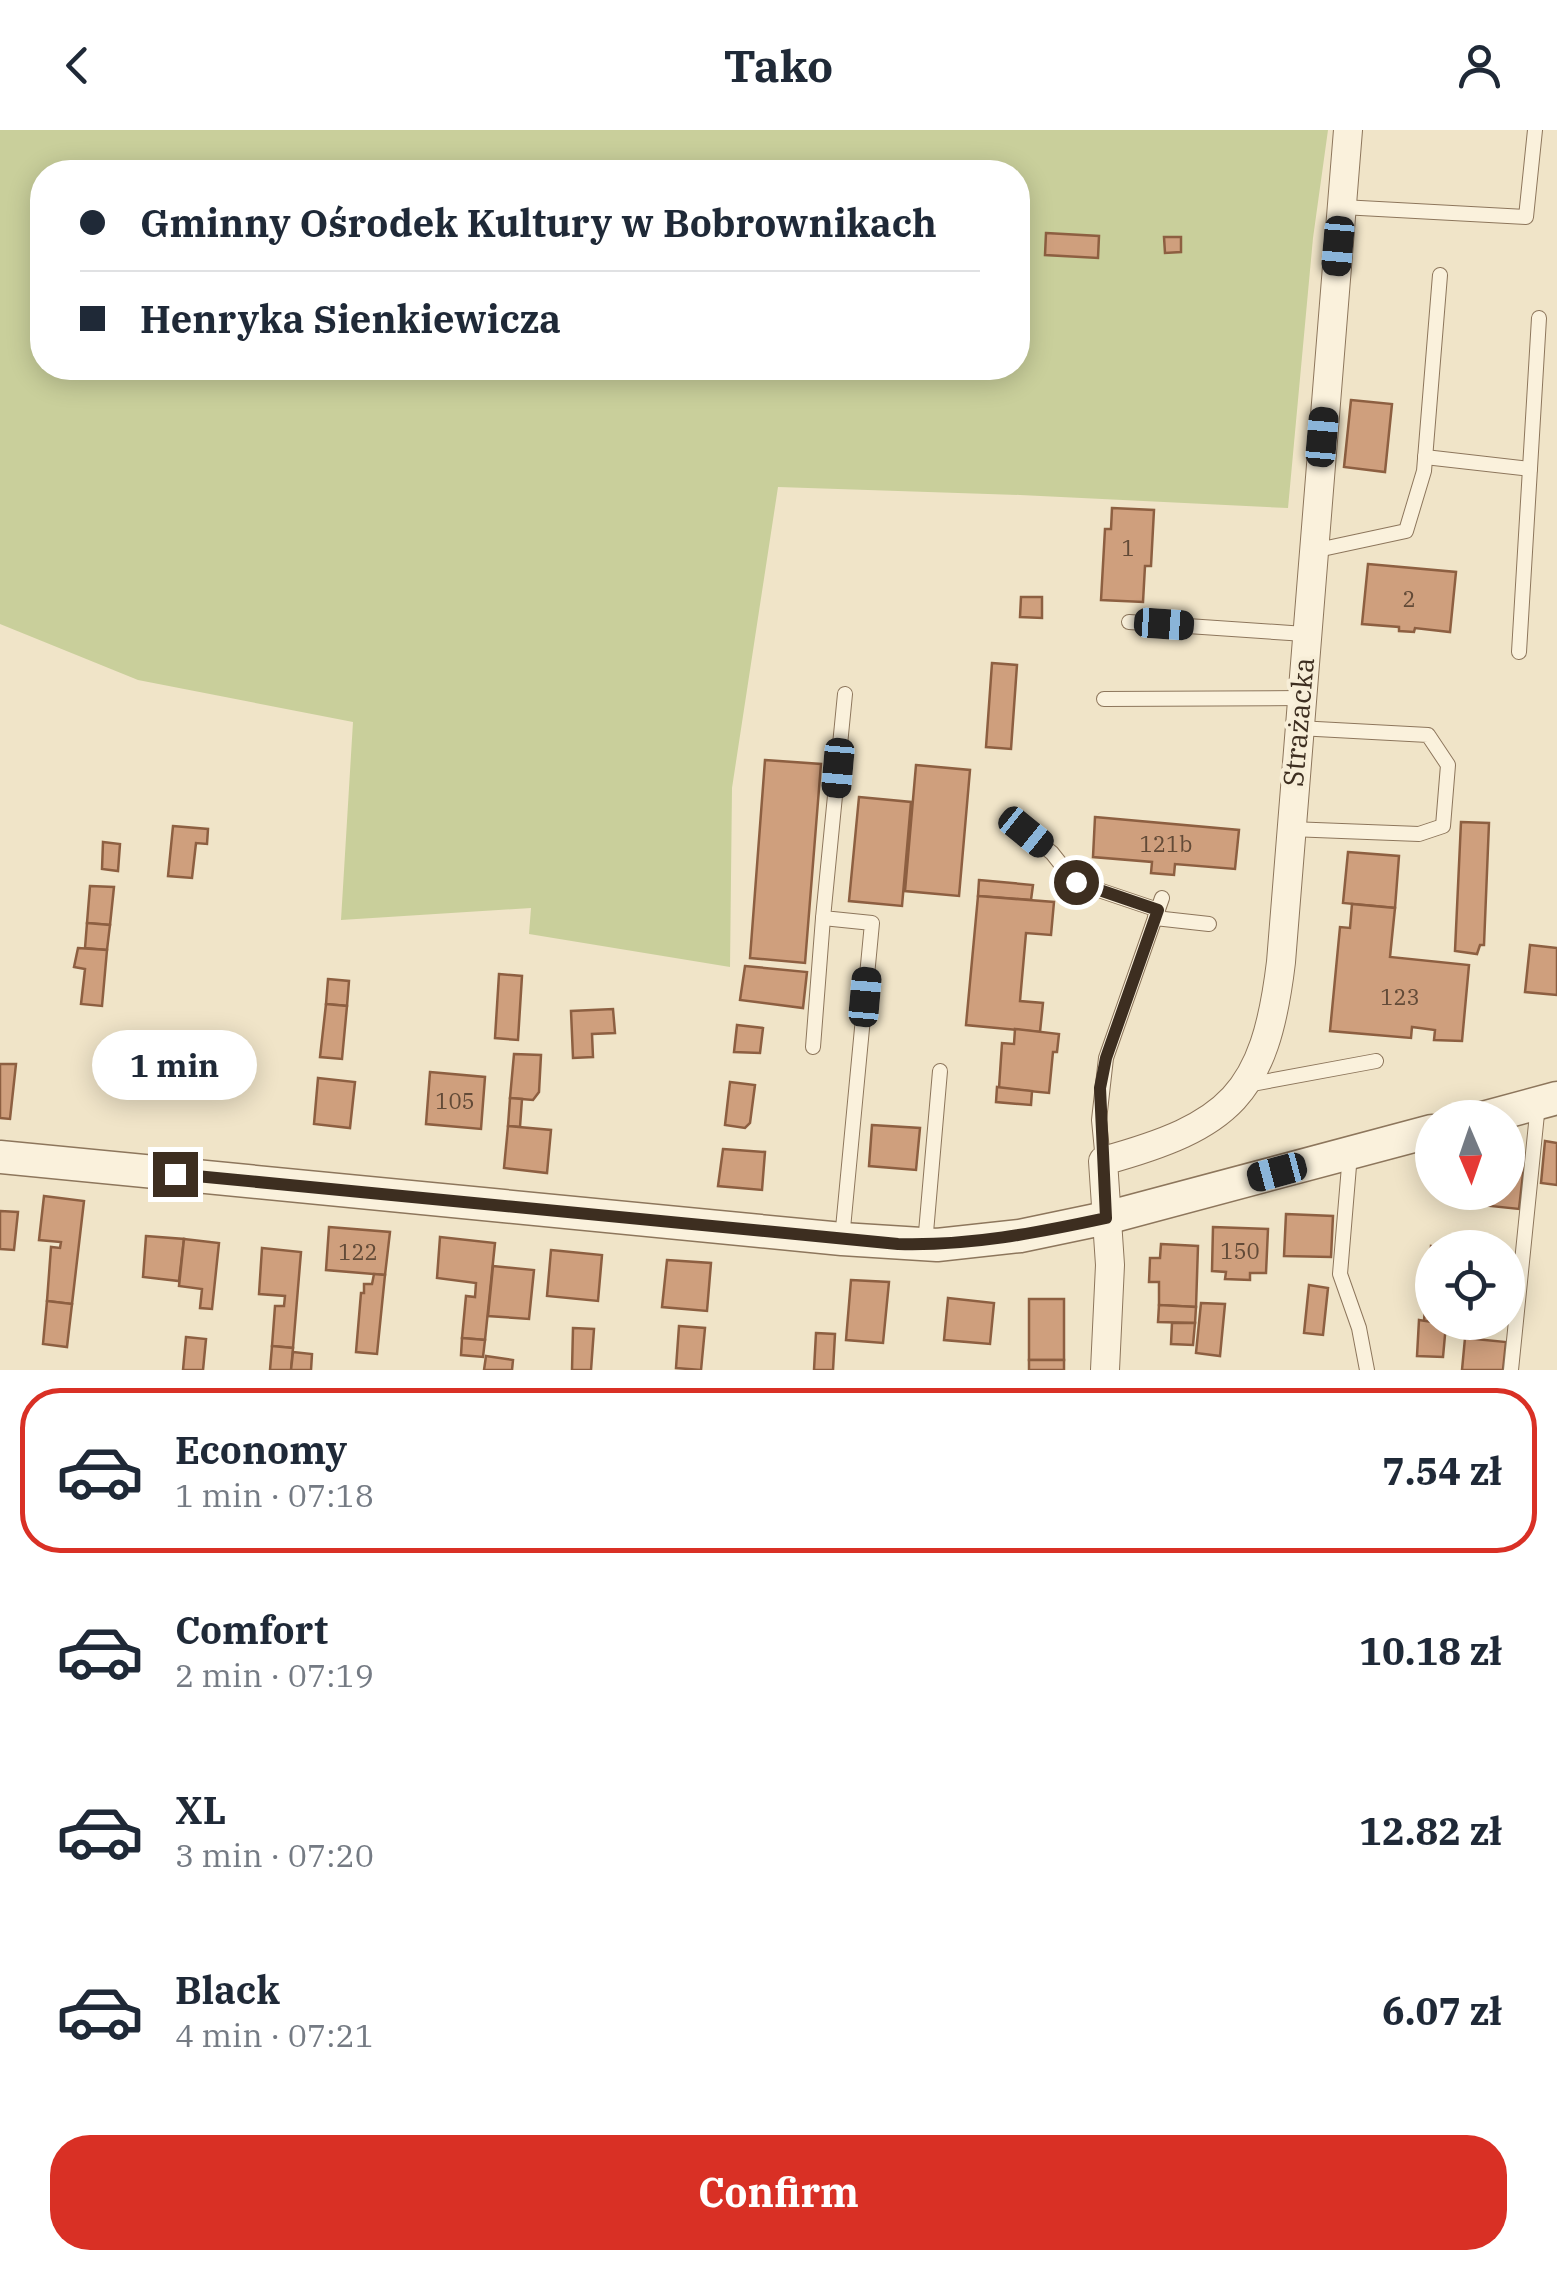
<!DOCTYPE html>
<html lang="en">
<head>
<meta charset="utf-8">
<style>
	body { margin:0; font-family:"IBM Plex Serif",serif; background:#f2f2f3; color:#1f2937; height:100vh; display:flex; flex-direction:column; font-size:38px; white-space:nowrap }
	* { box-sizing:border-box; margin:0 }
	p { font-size:32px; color:#747a83 }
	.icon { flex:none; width:55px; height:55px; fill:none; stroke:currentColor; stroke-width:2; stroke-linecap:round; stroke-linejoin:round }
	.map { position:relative; height:1240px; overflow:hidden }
	.drawer { display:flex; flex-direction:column; background:#fff; flex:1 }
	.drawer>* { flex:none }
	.banner { position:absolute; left:30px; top:30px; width:1000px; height:220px; border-radius:40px; box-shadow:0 5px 25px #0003; display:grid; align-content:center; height:220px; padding:0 50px; background:#fff }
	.needle { width:65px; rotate:178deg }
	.controls { position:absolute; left:1415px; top:970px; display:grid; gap:20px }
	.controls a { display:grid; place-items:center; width:110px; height:110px; border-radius:50%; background:#fff; box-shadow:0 5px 25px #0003; font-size:50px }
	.end { position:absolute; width:45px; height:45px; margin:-22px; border:12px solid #3d2e20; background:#fff; box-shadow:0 0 0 5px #fff }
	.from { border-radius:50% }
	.bubble { position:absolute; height:70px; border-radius:35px; background:#fff; box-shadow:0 5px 25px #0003; font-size:32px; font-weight:700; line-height:70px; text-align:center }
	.car { position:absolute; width:30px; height:60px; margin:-30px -15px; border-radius:12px; box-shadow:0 0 8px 2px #0007; background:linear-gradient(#222 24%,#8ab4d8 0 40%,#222 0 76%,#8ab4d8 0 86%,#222 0) }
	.banner b { display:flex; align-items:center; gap:35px; height:95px; font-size:38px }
	.banner b+b { border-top:2px solid #e0e1e3 }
	.banner i { width:25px; height:25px; background:#1f2937 }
	ul { padding:18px 0 0; list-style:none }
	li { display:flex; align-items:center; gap:30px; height:165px; margin:0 20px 15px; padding:0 30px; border:5px solid transparent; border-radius:40px }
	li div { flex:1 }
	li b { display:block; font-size:38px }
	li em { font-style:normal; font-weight:700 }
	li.on { border-color:#d93025 }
	li>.icon { width:90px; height:90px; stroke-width:1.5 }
	.button { display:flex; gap:20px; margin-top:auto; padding:20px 50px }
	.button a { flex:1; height:115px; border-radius:40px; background:#d93025; color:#fff; font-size:40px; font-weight:700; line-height:115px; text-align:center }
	header { display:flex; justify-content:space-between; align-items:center; height:130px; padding:0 50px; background:#fff; font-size:45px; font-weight:700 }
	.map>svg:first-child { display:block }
	.green { fill:#c9cf9b; fill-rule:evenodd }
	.building { fill:#cf9f7d; stroke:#8d5f41; stroke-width:2.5 }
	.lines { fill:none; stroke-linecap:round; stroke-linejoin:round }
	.service-casing { stroke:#8d765c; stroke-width:16 }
	.minor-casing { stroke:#8d765c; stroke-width:30 }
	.tertiary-casing { stroke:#8d765c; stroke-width:35 }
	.service { stroke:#faf1dc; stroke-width:14 }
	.minor { stroke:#faf1dc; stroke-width:28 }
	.tertiary { stroke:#faf1dc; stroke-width:32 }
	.route { stroke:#3d2e20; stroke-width:12 }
	.labels { text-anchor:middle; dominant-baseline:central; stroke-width:8; stroke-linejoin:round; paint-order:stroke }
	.number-label { font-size:22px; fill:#624a37 }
	.street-label { font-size:28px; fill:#3d2e20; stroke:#f7eed8 }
</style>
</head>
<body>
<header><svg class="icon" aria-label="back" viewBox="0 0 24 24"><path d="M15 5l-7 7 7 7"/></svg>Tako<svg class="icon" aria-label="person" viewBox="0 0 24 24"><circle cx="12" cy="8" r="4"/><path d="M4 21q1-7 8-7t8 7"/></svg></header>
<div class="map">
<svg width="1557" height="1240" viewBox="0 0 1557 1240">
	<rect width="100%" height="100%" fill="#f0e4c8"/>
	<path class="green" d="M0,0H1328L1313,108L1288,378L1020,365L778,357L732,658L730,837L529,804L531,778L341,790L353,592L138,550L0,494ZM42,42H1018V238H42Z"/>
	<g class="building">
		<path d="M1046,103L1099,106L1098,128L1045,125Z"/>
		<path d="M1164,107H1181V122L1165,123Z"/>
		<path d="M1351,270L1392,274L1385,342L1344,337Z"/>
		<path d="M1112,378L1154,380L1151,436H1145L1143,472L1101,470L1105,399H1111Z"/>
		<path d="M1368,434L1456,442L1450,502L1415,498L1414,502L1399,501V497L1362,494Z"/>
		<path d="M1021,467H1042V488L1020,487Z"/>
		<path d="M992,533L1017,535L1011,619L986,617Z"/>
		<path d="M765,630L821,634L805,833L750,828Z"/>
		<path d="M916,635L970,640L959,766L905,761Z"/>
		<path d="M859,667L911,672L902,776L849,771Z"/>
		<path d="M1095,687L1239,700L1235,739L1175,734L1174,745L1151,743L1152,732L1093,727Z"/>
		<path d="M1461,692L1489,693L1484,815H1480L1477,824L1455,821Z"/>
		<path d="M173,696L208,699L207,714L196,713L192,748L168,746Z"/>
		<path d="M103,712L120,714L118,741L102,739Z"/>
		<path d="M1348,722L1399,726L1395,778L1343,773Z"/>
		<path d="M979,750L1033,755L1031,770L978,766Z"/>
		<path d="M90,756L114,757L110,795L87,793Z"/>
		<path d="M978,766L1054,772L1051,805L1026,803L1020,871L1043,873L1040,902L966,895Z"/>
		<path d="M1352,774L1395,778L1390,827L1469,835L1462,911L1434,910L1435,900L1412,897L1411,908L1330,901L1340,797L1350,798Z"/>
		<path d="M87,793L110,795L107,820L85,818Z"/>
		<path d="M1530,815L1557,818V865L1525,862Z"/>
		<path d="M78,818L107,820L102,876L81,874L85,839L74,837Z"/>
		<path d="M745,836L807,842L803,878L740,870Z"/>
		<path d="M499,844L522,846L518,910L495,908Z"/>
		<path d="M328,849L349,851L347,876L326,874Z"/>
		<path d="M326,874L347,876L342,929L320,927Z"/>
		<path d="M613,879L615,903L592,904L593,927L573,928L571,881Z"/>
		<path d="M737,895L763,898L760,923L734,922Z"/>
		<path d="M1015,899L1059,904L1057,922H1053L1049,963L999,958L1002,913L1014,914Z"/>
		<path d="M514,924L541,925L539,962L533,970L510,968Z"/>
		<path d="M0,934H16L10,989L0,988Z"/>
		<path d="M430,942L485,947L481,999L426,994Z"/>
		<path d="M318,948L355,952L350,998L314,994Z"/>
		<path d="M730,952L755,955L750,993L745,998L725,995Z"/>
		<path d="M997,957L1032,961L1031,975L996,972Z"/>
		<path d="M510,968L522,969L520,997L508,996Z"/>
		<path d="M872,995L920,998L916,1040L869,1036Z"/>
		<path d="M508,996L551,1000L547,1043L504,1038Z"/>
		<path d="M1545,1011L1557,1013V1055L1541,1053Z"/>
		<path d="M723,1019L765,1022L762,1060L718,1056Z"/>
		<path d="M1508,1025L1525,1027L1519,1079L1471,1074L1472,1062H1508Z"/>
		<path d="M44,1066L84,1071L72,1174L47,1171L51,1117L60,1118L61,1112L39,1110Z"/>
		<path d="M0,1081L18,1082L14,1120L0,1119Z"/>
		<path d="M1286,1084L1333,1086L1331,1127L1284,1126Z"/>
		<path d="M329,1097L390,1102L385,1145L326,1140Z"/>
		<path d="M1213,1097L1268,1099L1266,1143H1250V1150L1225,1149L1226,1142L1212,1141Z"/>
		<path d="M146,1106L184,1109L179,1151L143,1147Z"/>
		<path d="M440,1107L495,1113L485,1210L462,1208L466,1166L475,1167L476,1153L437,1148Z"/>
		<path d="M184,1109L219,1113L212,1179L200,1178L202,1159L179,1156Z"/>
		<path d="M1161,1114L1198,1116L1196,1177L1159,1175V1152H1149L1150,1128H1160Z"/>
		<path d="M1431,1116L1442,1118H1432V1192L1424,1191L1426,1166L1418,1165L1419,1145L1429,1146Z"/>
		<path d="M262,1118L301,1122L293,1218L272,1216L275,1176H284L285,1166L259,1164Z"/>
		<path d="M551,1120L602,1125L598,1171L547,1166Z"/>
		<path d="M667,1130L711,1133L707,1181L662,1177Z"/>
		<path d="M493,1136L534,1140L529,1189L488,1186Z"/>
		<path d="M374,1144L385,1145L377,1224L356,1222L361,1163H364V1154H372Z"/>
		<path d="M851,1150L889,1152L883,1213L846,1210Z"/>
		<path d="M1309,1155L1328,1158L1323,1205L1304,1203Z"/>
		<path d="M948,1168L994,1173L990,1214L944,1210Z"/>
		<rect x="1029" y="1169" width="35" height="61"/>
		<path d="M47,1171L72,1174L67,1217L43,1214Z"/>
		<path d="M1201,1173L1225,1174L1220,1226L1196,1223Z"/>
		<path d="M1159,1175L1196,1177L1195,1193L1158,1192Z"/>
		<path d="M1419,1190L1446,1194L1443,1227L1417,1226Z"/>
		<path d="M1172,1193H1195L1193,1215L1171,1214Z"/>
		<path d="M679,1196L705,1198L701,1240L676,1238Z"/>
		<path d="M573,1198L594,1199L591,1240H572Z"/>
		<path d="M816,1203L835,1204L833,1240H814Z"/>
		<path d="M186,1207L206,1209L203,1240H183Z"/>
		<path d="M462,1208L485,1210L483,1227L461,1225Z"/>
		<path d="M1465,1208L1506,1212L1503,1240H1462Z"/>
		<path d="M272,1216L293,1218L291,1240H270Z"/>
		<path d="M293,1222L312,1224L311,1240H291Z"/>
		<path d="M486,1226L513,1230L512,1240H484Z"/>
		<rect x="1029" y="1230" width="35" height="10"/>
	</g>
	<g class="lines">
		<defs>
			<g id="service">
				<path d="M1342,77L1526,87L1535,0"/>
				<path d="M1425,327L1530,339"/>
				<path d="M1313,421L1406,401L1424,341L1440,145"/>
				<path d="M1129,492L1305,504"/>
				<path d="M1519,522L1539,188"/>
				<path d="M1104,569L1301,568"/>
				<path d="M1290,699L1419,704L1443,696L1448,635L1428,605L1298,598"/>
				<path d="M1026,702L1052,723L1075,752L1158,780"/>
				<path d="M1155,788L1209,794"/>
				<path d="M813,917L823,788"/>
				<path d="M1247,955L1376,931"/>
				<path d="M1350,1024L1340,1144L1359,1198L1367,1240"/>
				<path d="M1103,1031L1099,990L1106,928L1162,768"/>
				<path d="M842,1109L872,793L823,788L845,564"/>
				<path d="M925,1114L940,941"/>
				<path d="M1511,1240L1538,974"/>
			</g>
			<path id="minor" d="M1105,1240L1110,1135L1103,1031C1230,996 1265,965 1281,832L1348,0"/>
			<g id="tertiary">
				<path d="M1483,988L1557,968"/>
				<path d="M0,1027L842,1109L937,1115L1020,1106L1106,1088L1432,1001"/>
			</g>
		</defs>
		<use href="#service" class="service-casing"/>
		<use href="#minor" class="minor-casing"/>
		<use href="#tertiary" class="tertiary-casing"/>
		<use href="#service" class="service"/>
		<use href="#minor" class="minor"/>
		<use href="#tertiary" class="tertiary"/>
	</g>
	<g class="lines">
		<path class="route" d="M175,1044L898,1114C970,1116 1036,1103 1106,1088L1100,958L1106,928L1158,780L1076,752"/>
	</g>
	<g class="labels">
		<g class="number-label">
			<text x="1128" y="417">1</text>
			<text x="1409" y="468">2</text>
			<text x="1166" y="713">121b</text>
			<text x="1400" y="866">123</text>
			<text x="455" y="970">105</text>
			<text x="1240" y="1120">150</text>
			<text x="358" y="1121">122</text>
		</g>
		<g class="street-label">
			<text transform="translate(1298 592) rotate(-85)">Strażacka</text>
		</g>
	</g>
</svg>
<div class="controls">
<a><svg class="needle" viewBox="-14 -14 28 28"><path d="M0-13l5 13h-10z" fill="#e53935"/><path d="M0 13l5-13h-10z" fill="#747a83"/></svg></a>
<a><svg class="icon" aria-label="locate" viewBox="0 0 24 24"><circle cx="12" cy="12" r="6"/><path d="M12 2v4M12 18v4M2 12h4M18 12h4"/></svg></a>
</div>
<i class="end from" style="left:1076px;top:752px"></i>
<i class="end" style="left:175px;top:1044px"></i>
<div class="bubble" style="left:92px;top:900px;width:165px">1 min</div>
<i class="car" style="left:1338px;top:116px;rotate:185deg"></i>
<i class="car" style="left:1322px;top:307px;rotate:5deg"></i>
<i class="car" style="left:1164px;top:494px;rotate:94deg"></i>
<i class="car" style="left:838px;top:638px;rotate:185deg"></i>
<i class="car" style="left:1026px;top:702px;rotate:129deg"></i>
<i class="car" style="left:865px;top:867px;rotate:5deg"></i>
<i class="car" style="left:1277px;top:1042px;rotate:255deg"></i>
<div class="banner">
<b><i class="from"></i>Gminny Ośrodek Kultury w Bobrownikach</b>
<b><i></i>Henryka Sienkiewicza</b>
</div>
</div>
<section class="drawer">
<ul>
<li class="on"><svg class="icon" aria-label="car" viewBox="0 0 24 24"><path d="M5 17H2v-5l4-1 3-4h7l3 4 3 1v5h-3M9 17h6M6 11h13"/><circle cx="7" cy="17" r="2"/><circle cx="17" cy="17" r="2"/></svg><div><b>Economy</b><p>1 min · 07:18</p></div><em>7.54 zł</em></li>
<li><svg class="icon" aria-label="car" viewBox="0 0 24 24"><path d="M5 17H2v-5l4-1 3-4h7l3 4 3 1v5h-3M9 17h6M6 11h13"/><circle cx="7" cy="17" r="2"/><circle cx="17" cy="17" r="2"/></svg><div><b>Comfort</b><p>2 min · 07:19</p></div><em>10.18 zł</em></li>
<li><svg class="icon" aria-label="car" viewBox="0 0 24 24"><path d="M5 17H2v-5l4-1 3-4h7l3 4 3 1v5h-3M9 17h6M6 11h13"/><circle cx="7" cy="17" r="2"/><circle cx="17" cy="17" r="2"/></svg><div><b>XL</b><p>3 min · 07:20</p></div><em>12.82 zł</em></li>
<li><svg class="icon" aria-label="car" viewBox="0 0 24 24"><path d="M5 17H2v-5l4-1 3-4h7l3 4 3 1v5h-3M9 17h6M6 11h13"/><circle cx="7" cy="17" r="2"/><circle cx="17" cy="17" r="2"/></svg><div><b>Black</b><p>4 min · 07:21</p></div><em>6.07 zł</em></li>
</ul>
<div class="button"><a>Confirm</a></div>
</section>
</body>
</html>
